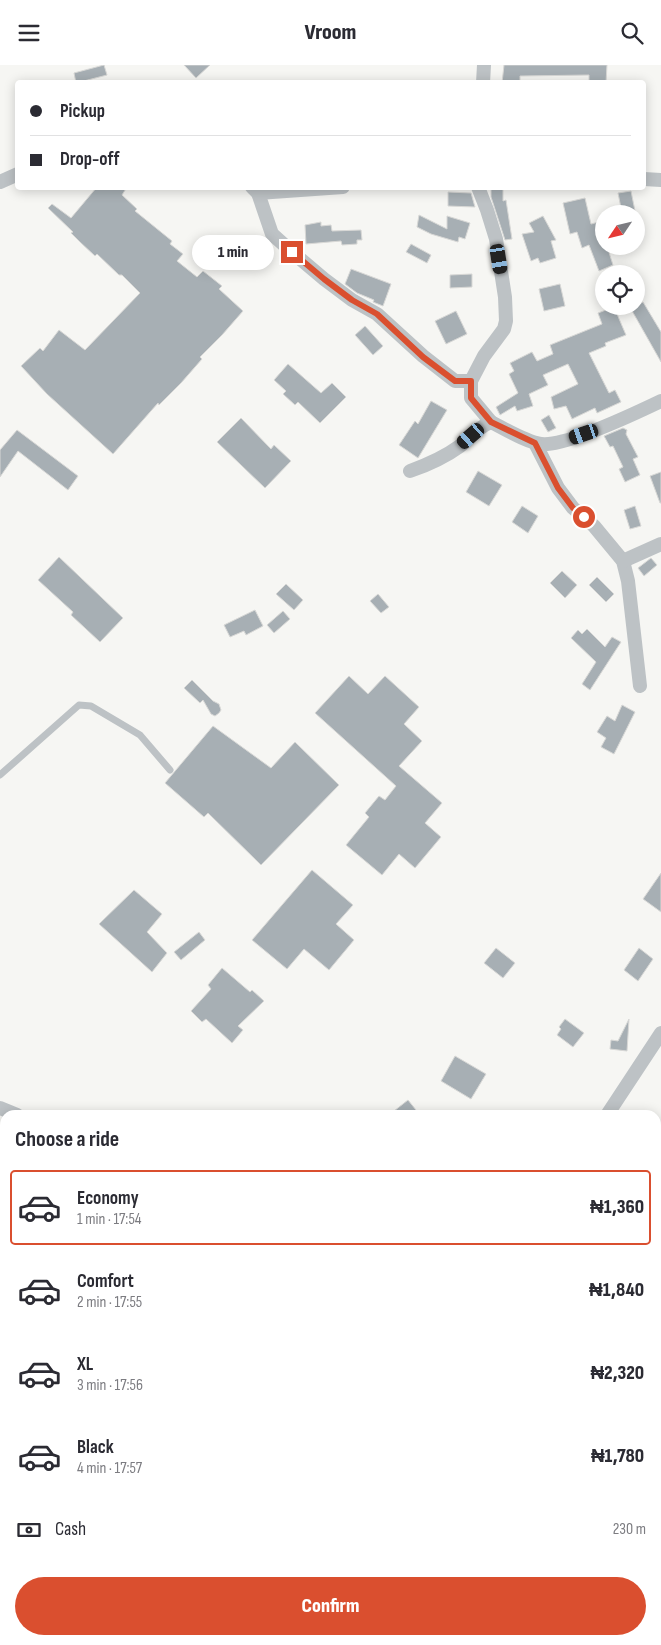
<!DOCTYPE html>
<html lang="en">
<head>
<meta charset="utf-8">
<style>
	body { margin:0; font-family:"Sofia Sans Condensed",sans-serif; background:#f2f2f3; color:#2b2b33; height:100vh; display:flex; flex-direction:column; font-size:19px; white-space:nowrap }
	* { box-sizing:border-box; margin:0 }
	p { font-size:16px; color:#7c7c81 }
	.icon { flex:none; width:28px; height:28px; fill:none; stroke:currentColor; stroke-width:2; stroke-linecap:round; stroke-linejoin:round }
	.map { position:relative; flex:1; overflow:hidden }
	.sheet { position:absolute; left:0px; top:1045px; width:661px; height:535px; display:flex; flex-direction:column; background:#fff; border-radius:15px 15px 0 0; box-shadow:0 2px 12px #0003 }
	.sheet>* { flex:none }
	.hud { position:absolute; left:15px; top:15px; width:631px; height:110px; border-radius:5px; box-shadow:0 2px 12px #0003; display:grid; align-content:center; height:110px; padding:0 15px; background:#fff }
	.needle { width:32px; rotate:235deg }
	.controls { position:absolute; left:595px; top:140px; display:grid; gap:10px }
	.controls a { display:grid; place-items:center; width:50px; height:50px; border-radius:50%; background:#fff; box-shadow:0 2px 12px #0003; font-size:25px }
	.end { position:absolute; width:22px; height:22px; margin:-11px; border:6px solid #da4f2f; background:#fff; box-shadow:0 0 0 2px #fff }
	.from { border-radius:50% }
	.bubble { position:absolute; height:35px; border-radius:18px; background:#fff; box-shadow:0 2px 12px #0003; font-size:16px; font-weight:800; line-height:35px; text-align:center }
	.car { position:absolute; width:15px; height:30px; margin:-15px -8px; border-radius:6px; box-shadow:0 0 4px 1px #0007; background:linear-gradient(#222 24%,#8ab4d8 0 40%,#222 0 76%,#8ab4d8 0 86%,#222 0) }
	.hud b { display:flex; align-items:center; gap:18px; height:48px; font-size:19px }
	.hud b+b { border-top:1px solid #e1e1e2 }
	.hud i { width:12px; height:12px; background:#2b2b33 }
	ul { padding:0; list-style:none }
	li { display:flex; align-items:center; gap:15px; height:75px; margin:0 10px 8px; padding:0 5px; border:2px solid transparent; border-radius:5px }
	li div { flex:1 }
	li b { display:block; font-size:19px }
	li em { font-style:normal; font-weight:800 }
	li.active { border-color:#da4f2f }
	li>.icon { width:45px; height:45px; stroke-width:1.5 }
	h2 { padding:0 15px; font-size:22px; line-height:60px }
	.pay { display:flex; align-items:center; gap:12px; height:55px; padding:0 15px; font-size:19px }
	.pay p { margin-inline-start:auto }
	.cta { display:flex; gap:10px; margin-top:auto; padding:10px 15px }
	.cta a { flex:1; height:58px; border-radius:30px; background:#da4f2f; color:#fff; font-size:20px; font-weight:800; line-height:58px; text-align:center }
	header { display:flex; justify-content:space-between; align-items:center; height:65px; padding:0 15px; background:#fff; font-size:22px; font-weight:800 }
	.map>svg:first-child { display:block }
	.building { fill:#a7afb4; stroke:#d8d8d6 }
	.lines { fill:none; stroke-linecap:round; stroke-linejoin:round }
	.lane { stroke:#bdc2c5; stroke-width:7 }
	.street { stroke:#bdc2c5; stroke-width:14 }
	.route { stroke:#da4f2f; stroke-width:6 }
</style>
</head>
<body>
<header><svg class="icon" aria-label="menu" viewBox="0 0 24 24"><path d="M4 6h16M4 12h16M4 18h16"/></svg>Vroom<svg class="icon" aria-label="search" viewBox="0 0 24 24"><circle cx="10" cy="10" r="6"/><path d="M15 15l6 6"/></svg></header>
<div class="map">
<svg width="661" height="1580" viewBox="0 0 661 1580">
	<rect width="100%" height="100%" fill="#f6f6f3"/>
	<g class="building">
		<path d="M104,0L107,10L76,18L74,8Z"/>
		<path d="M184,0H210L196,13Z"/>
		<path d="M504,0H607L606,18H589V10L520,11V18H502Z"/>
		<path d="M97,122H127L122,130L137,144L135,146L172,176L170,179L183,189L177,196L197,212L203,206L222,221L219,224L243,246L222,270L200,292L202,294L181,318L159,340L158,338L113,389L47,329L21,301L40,283L43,286L59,265L85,285L140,228L122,210H119L97,189L95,191L80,177L71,168L73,167L48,143L52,139L71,153Z"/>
		<path d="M491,124H503V136L506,135L512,174L505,175L491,132Z"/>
		<path d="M631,126L635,146L622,148L618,128Z"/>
		<path d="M448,127L471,128L475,142L448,141Z"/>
		<path d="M585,133L591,159L599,157L604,170V181H607L613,200L599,206L589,180L582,183L577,167L570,169L563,138Z"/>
		<path d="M419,150L447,164V151L470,158L465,174L459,172L458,177L431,169L417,162Z"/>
		<path d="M543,151L556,175L551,176L556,193L540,198L538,193L531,196L522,169L534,167L529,158Z"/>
		<path d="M321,157V161L331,160L332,166L361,165L362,175H357V179L342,180L341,176L306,179L305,160Z"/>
		<path d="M411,179L431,190L427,198L406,187Z"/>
		<path d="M351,204L391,219L383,241L373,237L374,235L357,228L345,219Z"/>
		<path d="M472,209V222L450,223V210Z"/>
		<path d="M560,219L565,241L544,246L539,224Z"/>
		<path d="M643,237L661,267V297L631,244Z"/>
		<path d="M614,242L626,270L605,278L606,281L589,288L609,328L615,325L621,337L597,348L595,343L572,354L566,341L554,344L551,332L578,319L568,299L543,310L548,320L529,329L533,341L517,346L515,341L500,350L496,342L518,328L509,309L514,306L510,298L532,287L537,296L553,289L550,280L602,259L598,248Z"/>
		<path d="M456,246L467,269L446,279L435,256Z"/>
		<path d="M365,261L383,281L373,290L355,270Z"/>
		<path d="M288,299L321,328L332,318L346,332L320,358L298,337L295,340L283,329L286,326L274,315Z"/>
		<path d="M431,336L447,345L418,393L399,380L415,356L418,359Z"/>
		<path d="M549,350L556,363L548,367L541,355Z"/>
		<path d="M241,353L271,384L274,380L291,396L265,423L217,377Z"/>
		<path d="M623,363L627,365L626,369L638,392L633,394L640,410L625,417L619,404L623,402L613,381L610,382L604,371Z"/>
		<path d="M17,365L78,411L68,425L18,386L0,412V385Z"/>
		<path d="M478,406L502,420L489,441L466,427Z"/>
		<path d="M661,407V438H660L650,411Z"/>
		<path d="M522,441L538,451L528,468L512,457Z"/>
		<path d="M635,441L641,461L630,464L624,445Z"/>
		<path d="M59,492L123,553L100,577L71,550L73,547L38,515Z"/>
		<path d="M651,493L657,500L644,511L638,503Z"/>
		<path d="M562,506L577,520L565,533L550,518Z"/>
		<path d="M597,512L614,529L606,537L589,520Z"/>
		<path d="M286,519L303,535L294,545L276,529Z"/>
		<path d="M378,529L389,542L381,548L370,536Z"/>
		<path d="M255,545L263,561L246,570L244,566L230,572L224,560Z"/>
		<path d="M283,546L290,554L274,568L267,560Z"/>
		<path d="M587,564L605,582L612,572L621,577L590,625L582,619L596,597L571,573L578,565L582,569Z"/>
		<path d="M349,611L368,629L385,611L419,642L404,659L422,676L399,701L442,738L425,758L441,772L415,803L399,789L382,810L346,780L369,752L365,748L379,731L385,735L396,721L315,648Z"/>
		<path d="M192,615L213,636L219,639L221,645L219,648L215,651L211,649L203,635L200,638L184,623Z"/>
		<path d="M622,640L635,647L614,689L601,682L606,673L597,667L607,651L615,656Z"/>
		<path d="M213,661L271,703L295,677L339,720L261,800L208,748L204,752L165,718Z"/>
		<path d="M312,805L353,840L336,859L354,875L329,905L304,884L287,904L252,875Z"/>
		<path d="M661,808V847L643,834Z"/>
		<path d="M134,825L162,849L147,867L167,888L152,907L99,859Z"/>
		<path d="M199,867L205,875L181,895L174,887Z"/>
		<path d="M496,883L515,898L503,913L484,898Z"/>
		<path d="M639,883L653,894L638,916L624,905Z"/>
		<path d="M222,903L250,927L252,925L264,936L238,961L243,965L232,978L206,954L202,957L191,946L211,924L208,920Z"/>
		<path d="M565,954L584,968L573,982L557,970L561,964L559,962Z"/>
		<path d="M629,954L627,986L610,984L611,975L618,976Z"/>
		<path d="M455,991L486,1009L471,1034L441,1016Z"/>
		<path d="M408,1035L420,1050H389Z"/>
	</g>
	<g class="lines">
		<path class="lane" d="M0,710L79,640L91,641L140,670L170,705"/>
		<g class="street">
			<path d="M483,18L484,0"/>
			<path d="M644,114L661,115"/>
			<path d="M0,117L18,109"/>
			<path d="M252,122L258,128L272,169L292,187L324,214L352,235L377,249L423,291L455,316H471"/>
			<path d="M258,128L343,122"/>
			<path d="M491,357C505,364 526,377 541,379C565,382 636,348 661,336"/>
			<path d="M535,378L558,423L573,443L594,461L623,496L628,516L640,621"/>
			<path d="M410,406C427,400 445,392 460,381C470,373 478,362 491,357L471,333V316L484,291L504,264L506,256L505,232L496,174L487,145L478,122"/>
			<path d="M623,496L661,479"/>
			<path d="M0,1043L17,1050"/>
			<path d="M607,1050L661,968"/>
			<path d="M656,1168L661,1171"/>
			<path d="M656,1390L661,1393"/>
			<path d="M0,1519L5,1520"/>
			<path d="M257,1575L275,1580"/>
			<path d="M55,1580L57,1575"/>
			<path d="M190,1580L192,1575"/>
		</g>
	</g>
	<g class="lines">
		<path class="route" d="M292,187L324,214L352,235L377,249L423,292L455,316H471V333L491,357L535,378L558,423L573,443L584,452"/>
	</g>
</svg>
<div class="controls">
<a><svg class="needle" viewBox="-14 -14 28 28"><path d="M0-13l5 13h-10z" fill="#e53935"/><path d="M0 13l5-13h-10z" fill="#7c7c81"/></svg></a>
<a><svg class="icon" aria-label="locate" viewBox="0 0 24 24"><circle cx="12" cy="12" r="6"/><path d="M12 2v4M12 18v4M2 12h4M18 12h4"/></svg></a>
</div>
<i class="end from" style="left:584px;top:452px"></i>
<i class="end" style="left:292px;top:187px"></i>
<div class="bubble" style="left:192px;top:170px;width:82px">1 min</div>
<i class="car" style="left:499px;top:194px;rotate:171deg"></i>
<i class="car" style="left:584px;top:369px;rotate:251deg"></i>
<i class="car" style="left:471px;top:371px;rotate:229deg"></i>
<div class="hud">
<b><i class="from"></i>Pickup</b>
<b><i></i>Drop-off</b>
</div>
<section class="sheet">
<h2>Choose a ride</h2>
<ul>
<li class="active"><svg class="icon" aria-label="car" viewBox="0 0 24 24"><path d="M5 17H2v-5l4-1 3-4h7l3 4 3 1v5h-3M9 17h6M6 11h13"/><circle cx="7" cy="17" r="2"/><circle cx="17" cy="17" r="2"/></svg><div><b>Economy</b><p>1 min · 17:54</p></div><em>₦1,360</em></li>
<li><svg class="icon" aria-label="car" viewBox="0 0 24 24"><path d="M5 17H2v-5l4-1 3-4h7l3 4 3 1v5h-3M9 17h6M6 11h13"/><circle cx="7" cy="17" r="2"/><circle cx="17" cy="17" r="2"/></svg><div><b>Comfort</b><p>2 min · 17:55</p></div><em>₦1,840</em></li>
<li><svg class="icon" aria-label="car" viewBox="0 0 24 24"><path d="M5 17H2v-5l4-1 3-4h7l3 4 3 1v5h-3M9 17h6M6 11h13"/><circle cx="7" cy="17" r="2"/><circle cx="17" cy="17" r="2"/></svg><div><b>XL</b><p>3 min · 17:56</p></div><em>₦2,320</em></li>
<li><svg class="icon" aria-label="car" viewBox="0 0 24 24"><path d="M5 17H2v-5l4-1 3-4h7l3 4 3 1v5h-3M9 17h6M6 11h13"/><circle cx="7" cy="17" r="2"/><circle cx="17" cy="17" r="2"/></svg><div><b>Black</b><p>4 min · 17:57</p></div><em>₦1,780</em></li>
</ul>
<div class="pay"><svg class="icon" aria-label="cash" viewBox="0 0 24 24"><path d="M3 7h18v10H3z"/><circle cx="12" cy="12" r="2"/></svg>Cash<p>230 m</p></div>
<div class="cta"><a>Confirm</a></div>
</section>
</div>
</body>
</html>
